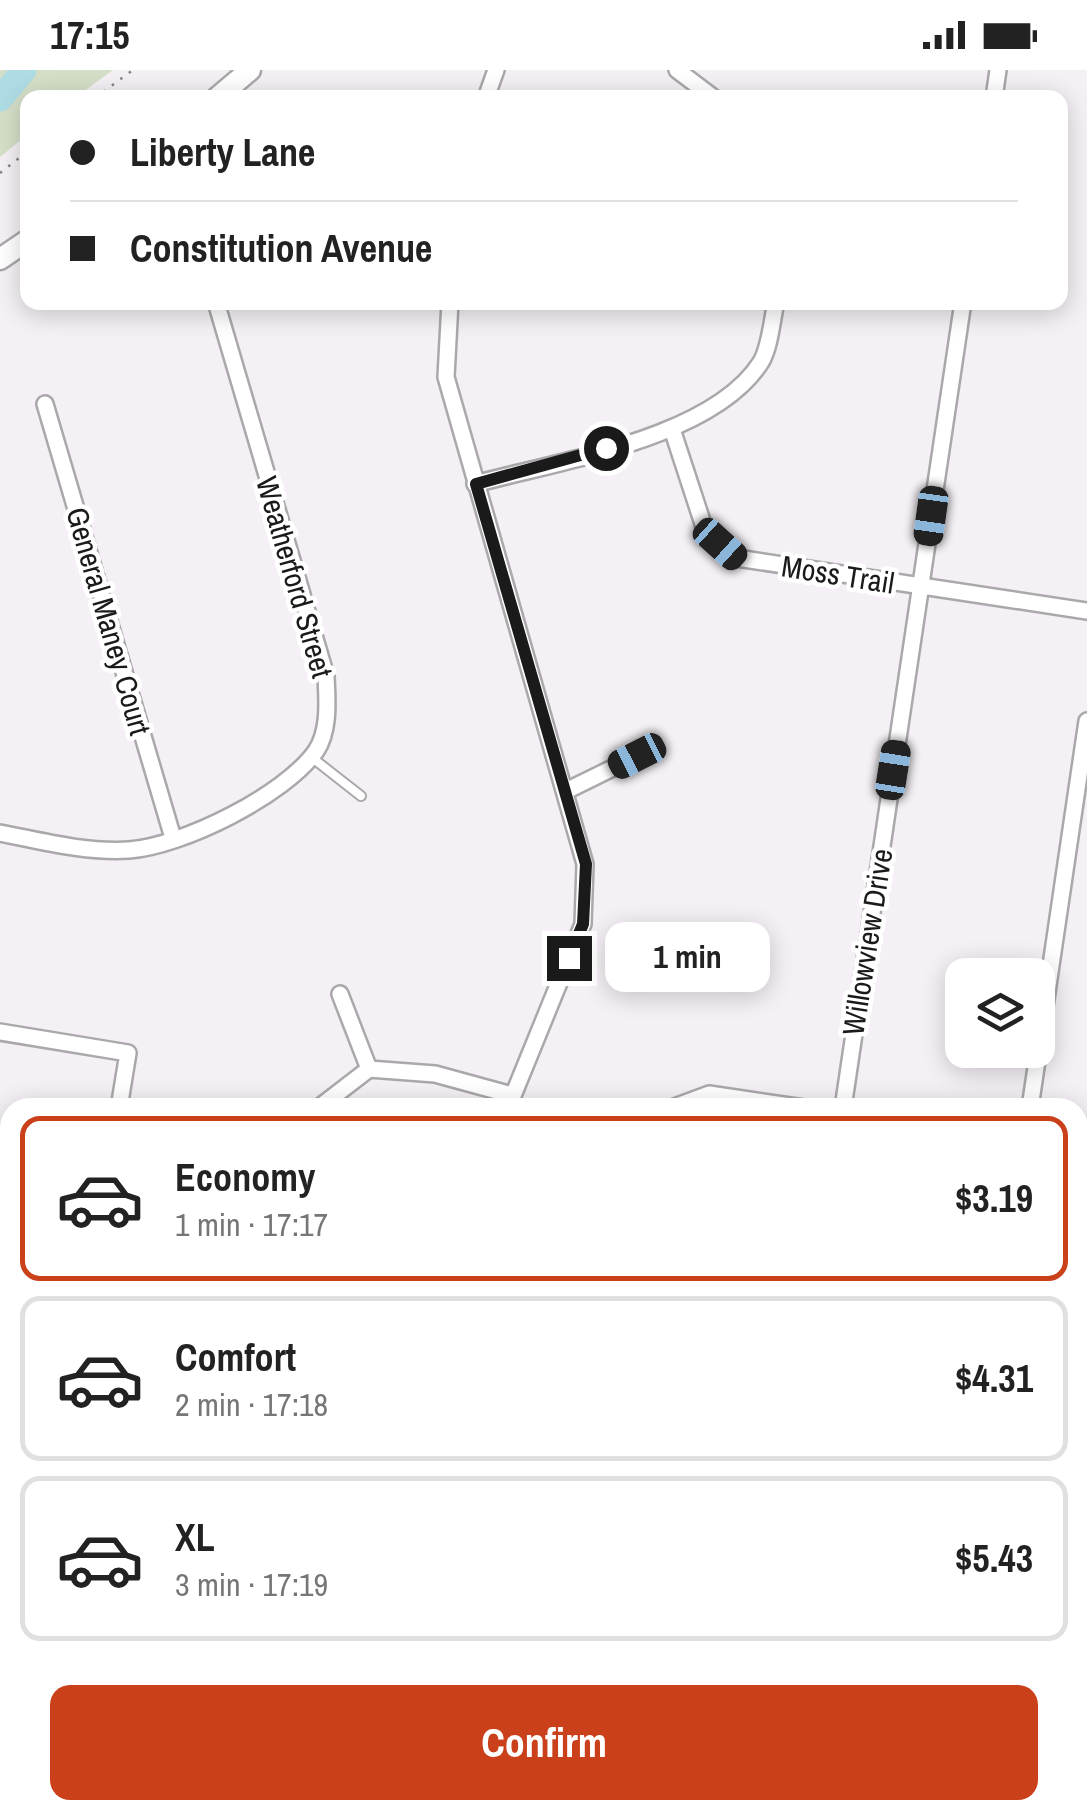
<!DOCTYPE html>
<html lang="en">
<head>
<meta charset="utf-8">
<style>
	body { margin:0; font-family:"Archivo Narrow",sans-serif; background:#f6f6f6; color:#222; height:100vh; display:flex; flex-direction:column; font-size:38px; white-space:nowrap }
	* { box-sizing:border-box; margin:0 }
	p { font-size:32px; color:#767676 }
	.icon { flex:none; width:55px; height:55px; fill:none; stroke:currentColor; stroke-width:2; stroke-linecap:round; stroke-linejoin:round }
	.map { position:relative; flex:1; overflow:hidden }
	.side { position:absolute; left:0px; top:1028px; width:1088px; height:722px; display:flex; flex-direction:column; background:#fff; border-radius:30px 30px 0 0; box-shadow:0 5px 25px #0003 }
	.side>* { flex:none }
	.hud { position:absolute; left:20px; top:20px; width:1048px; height:220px; border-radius:20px; box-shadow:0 5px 25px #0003; display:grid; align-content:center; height:220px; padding:0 50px; background:#fff }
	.controls { position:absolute; left:945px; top:888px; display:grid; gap:20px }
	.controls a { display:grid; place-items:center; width:110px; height:110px; border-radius:20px; background:#fff; box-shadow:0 5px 25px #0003; font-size:50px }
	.end { position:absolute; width:45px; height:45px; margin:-22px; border:12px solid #1b1a1b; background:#fff; box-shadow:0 0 0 5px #fff }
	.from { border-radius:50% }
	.bubble { position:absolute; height:70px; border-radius:20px; background:#fff; box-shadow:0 5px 25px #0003; font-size:32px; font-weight:800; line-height:70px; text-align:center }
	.car { position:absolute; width:30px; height:60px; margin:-30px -15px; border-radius:12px; box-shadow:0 0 8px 2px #0007; background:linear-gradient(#222 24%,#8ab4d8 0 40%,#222 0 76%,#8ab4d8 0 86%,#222 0) }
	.hud b { display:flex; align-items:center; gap:35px; height:95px; font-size:38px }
	.hud b+b { border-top:2px solid #e0e0e0 }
	.hud i { width:25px; height:25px; background:#222 }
	ul { padding:18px 0 0; list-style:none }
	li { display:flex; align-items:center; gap:30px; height:165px; margin:0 20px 15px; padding:0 30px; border:5px solid #e0e0e0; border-radius:20px }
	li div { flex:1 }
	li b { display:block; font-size:38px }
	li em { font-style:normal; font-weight:800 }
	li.current { border-color:#c9401b }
	li>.icon { width:90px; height:90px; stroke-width:1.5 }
	.cta { display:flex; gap:20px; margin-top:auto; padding:20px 50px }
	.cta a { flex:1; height:115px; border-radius:20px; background:#c9401b; color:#fff; font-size:40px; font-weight:800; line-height:115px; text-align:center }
	.status { display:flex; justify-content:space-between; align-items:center; height:70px; padding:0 50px; background:#fff; direction:ltr }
	.status svg { height:28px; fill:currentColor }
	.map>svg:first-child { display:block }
	.green { fill:#d5dfc8 }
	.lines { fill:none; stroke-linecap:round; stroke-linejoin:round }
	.river { stroke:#aedce5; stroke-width:25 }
	.service-casing { stroke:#aba8ac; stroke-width:12 }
	.minor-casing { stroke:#aba8ac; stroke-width:20 }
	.secondary-casing { stroke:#aba8ac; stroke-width:25 }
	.path { stroke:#868386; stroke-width:2.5; stroke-dasharray:2.5 8; stroke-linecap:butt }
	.service { stroke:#fff; stroke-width:8 }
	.minor { stroke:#fff; stroke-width:15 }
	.secondary { stroke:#fff; stroke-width:20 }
	.route { stroke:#1b1a1b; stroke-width:12 }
	.labels { text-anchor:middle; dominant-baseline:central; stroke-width:9; stroke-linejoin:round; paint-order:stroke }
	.street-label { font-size:30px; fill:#1b1a1b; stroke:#fff }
</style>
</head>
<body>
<div class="status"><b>17:15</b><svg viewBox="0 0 49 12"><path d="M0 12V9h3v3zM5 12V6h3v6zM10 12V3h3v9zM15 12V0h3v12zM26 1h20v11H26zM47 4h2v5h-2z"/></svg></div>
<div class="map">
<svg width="1087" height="1749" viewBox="0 0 1087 1749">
	<rect width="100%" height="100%" fill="#f4f0f5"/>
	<path class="green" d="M0,0H113L76,27L28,28L27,65L0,87Z"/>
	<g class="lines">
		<path class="river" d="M0,29L24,0"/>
		<defs>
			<g id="service">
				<path d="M310,686L361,726"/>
				<path d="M1078,1328L1087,1331"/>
				<path d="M1078,1658L1087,1645"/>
				<path d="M1009,1749L1016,1740"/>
			</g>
			<g id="minor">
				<path d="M677,0L714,28"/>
				<path d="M486,28L496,0"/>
				<path d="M994,28L998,0"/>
				<path d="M450,232L446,307L585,794L583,854L508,1038"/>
				<path d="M45,334L173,768"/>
				<path d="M672,359L705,460L737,488L1087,541"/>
				<path d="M475,414C559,391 713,368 761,292C770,277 772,250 776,232"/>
				<path d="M566,721L637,686"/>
				<path d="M0,763C41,771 87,783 129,780C183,776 285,725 316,681C330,660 327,629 326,606L216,232"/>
				<path d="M340,924L369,999"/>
				<path d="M0,962L128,983L119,1038"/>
				<path d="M321,1036L369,999L435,1004L512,1025"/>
				<path d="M674,1037L709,1024L804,1038"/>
				<path d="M843,1038L963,232"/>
				<path d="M1030,1038L1087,651"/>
				<path d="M1078,1079L1087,1081"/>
				<path d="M0,1212L10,1216"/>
				<path d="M1078,1257L1087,1244"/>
				<path d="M0,1353L10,1332"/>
				<path d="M1078,1461L1087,1462"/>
				<path d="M217,1740L218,1749"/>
				<path d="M719,1749L725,1740"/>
			</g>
			<g id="secondary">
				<path d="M217,28L250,0"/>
				<path d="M0,189L28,170"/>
			</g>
		</defs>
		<use href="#service" class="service-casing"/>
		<use href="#minor" class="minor-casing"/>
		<use href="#secondary" class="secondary-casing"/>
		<g class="path">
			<path d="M95,28L133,0"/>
			<path d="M0,103L28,81"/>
		</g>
		<use href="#service" class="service"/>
		<use href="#minor" class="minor"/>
		<use href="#secondary" class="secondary"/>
	</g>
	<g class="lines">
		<path class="route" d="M569,888L583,854L586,794L476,414L606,378"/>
	</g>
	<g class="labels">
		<g class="street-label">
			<text transform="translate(838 504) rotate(9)">Moss Trail</text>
			<text transform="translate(295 507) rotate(74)">Weatherford Street</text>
			<text transform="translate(109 551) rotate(74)">General Maney Court</text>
			<text transform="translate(867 872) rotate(-81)">Willowview Drive</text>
		</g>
	</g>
</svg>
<div class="controls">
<a><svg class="icon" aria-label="layers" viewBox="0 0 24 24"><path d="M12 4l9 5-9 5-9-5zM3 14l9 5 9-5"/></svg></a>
</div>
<i class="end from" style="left:606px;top:378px"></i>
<i class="end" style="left:569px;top:888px"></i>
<div class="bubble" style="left:605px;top:852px;width:165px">1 min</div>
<i class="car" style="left:931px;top:446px;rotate:188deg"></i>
<i class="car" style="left:720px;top:474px;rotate:132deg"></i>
<i class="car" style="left:637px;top:686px;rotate:243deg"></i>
<i class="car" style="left:893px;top:700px;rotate:9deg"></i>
<div class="hud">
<b><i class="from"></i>Liberty Lane</b>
<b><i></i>Constitution Avenue</b>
</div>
<section class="side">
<ul>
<li class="current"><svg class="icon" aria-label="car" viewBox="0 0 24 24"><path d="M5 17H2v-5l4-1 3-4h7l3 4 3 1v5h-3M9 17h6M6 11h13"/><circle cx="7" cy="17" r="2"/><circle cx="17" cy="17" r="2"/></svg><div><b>Economy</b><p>1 min · 17:17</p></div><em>$3.19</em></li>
<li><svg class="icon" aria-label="car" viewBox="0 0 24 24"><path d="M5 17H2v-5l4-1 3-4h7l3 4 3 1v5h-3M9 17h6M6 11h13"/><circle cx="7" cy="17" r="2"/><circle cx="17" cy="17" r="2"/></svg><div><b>Comfort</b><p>2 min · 17:18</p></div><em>$4.31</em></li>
<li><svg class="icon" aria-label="car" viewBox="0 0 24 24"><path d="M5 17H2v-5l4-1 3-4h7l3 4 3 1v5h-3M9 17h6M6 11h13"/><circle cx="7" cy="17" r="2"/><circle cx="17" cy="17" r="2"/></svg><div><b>XL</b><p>3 min · 17:19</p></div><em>$5.43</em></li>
</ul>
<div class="cta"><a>Confirm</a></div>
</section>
</div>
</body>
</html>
